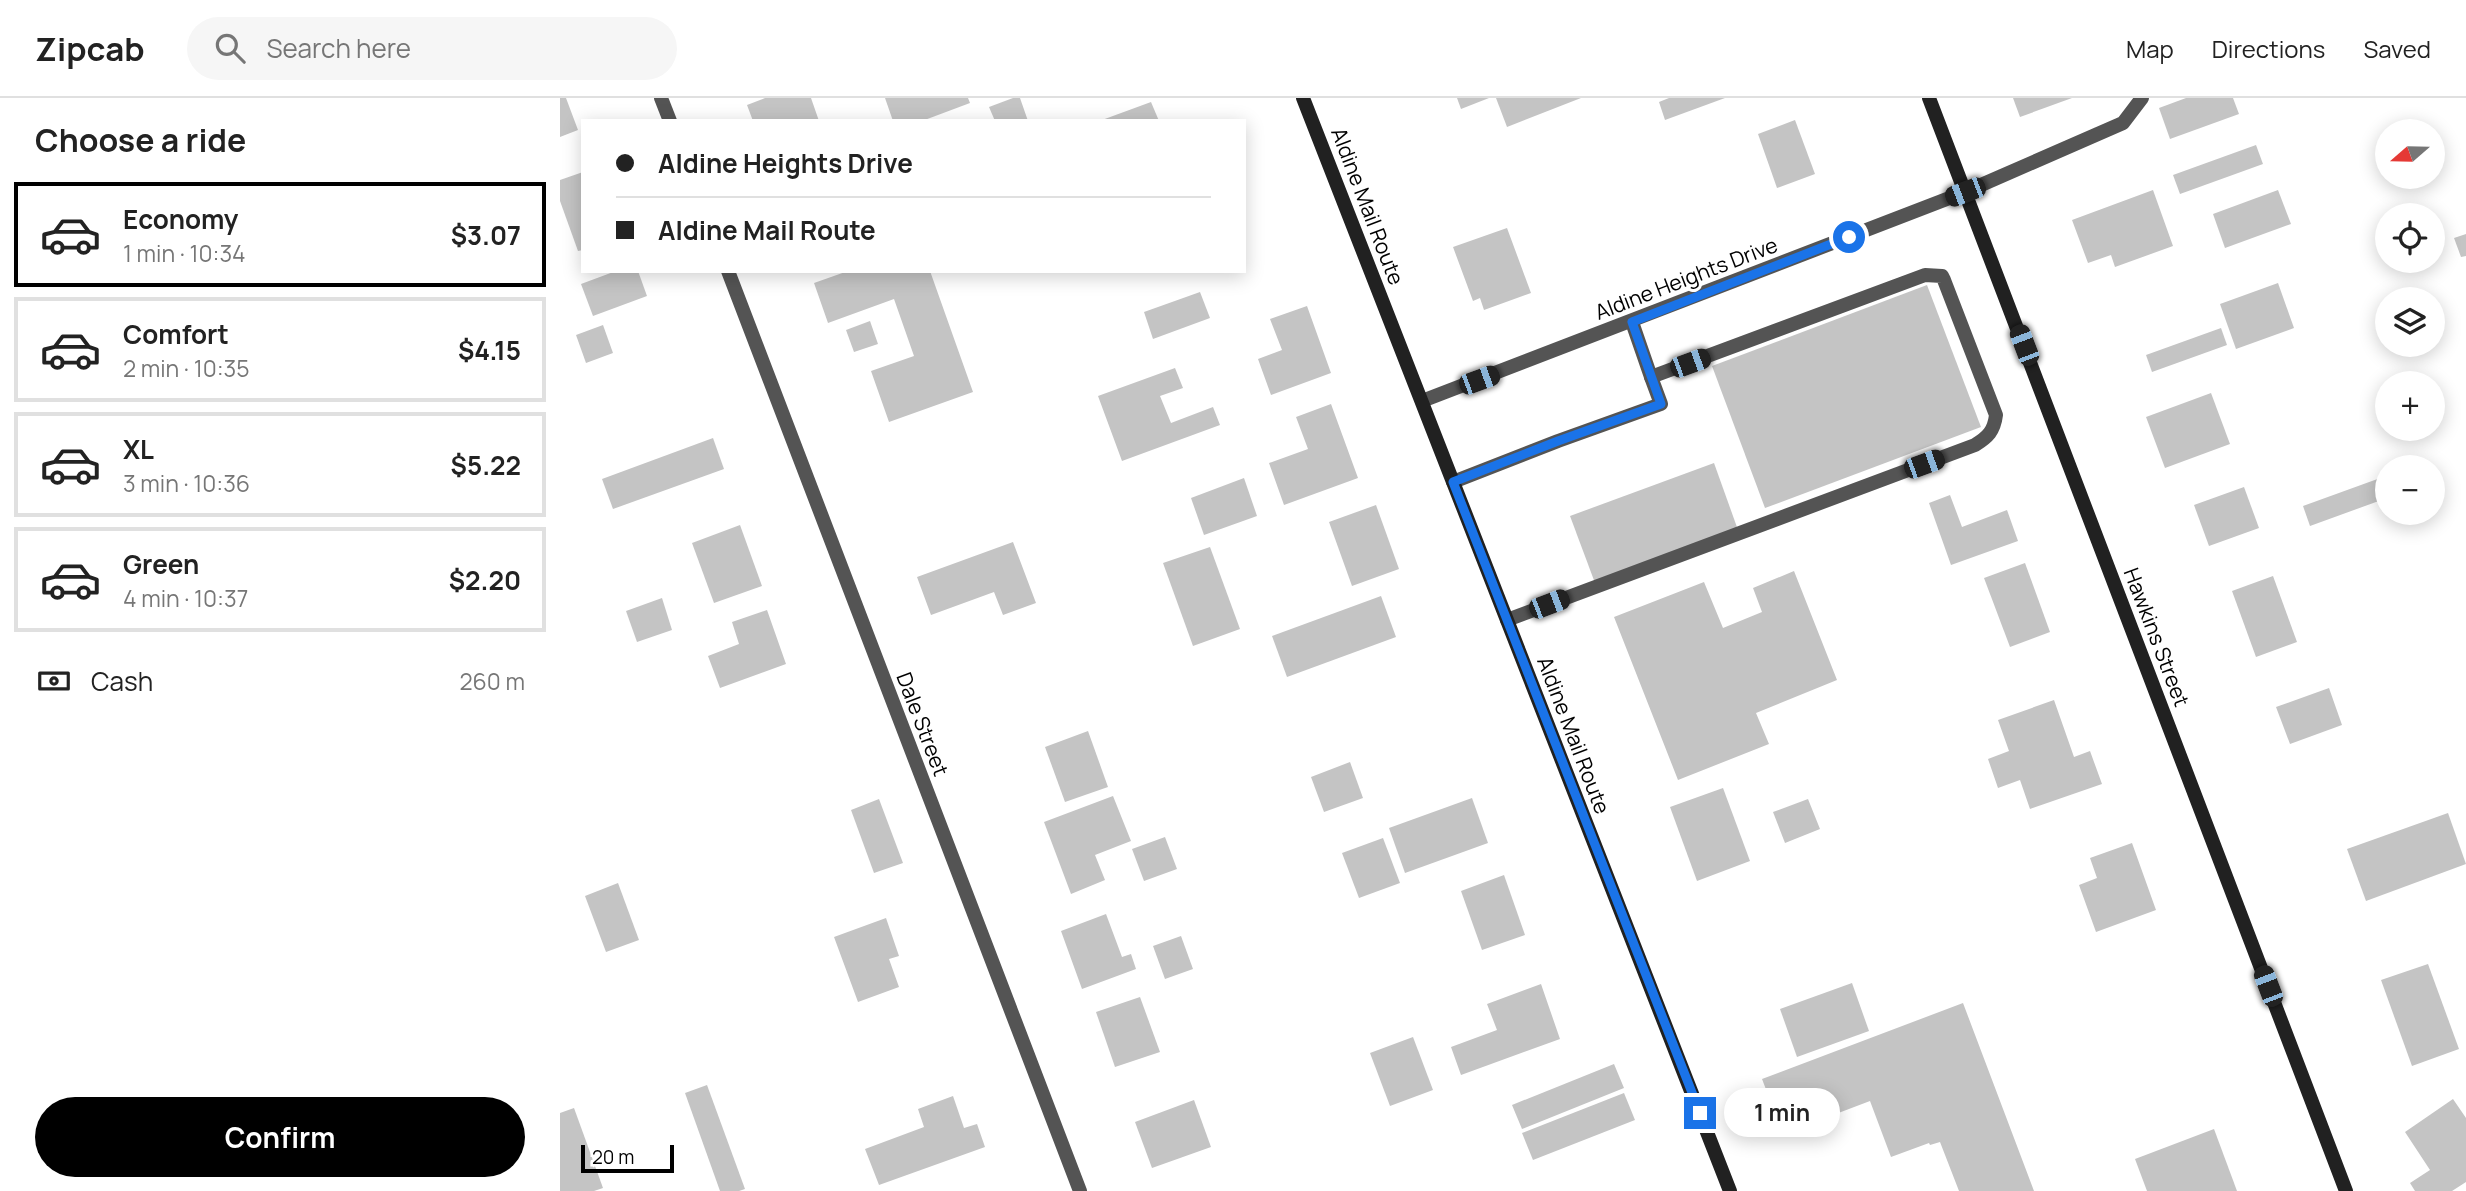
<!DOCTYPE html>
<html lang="en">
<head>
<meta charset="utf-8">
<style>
	body { margin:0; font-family:Manrope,sans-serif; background:#f6f6f6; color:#222; height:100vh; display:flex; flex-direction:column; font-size:26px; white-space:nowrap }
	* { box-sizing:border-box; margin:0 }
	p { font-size:23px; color:#767676 }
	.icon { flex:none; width:38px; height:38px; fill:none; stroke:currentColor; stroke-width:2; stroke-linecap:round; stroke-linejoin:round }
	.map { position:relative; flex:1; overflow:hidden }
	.sheet { display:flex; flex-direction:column; background:#fff; width:560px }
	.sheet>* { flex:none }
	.hud { position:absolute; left:21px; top:21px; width:665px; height:154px; border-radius:0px; box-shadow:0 4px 18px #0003; display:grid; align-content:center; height:154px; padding:0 35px; background:#fff }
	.needle { width:46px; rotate:250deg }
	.buttons { position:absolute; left:1815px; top:21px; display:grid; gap:14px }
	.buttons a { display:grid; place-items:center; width:70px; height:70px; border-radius:50%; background:#fff; box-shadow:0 4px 18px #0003; font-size:35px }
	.scale { position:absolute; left:21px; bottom:18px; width:93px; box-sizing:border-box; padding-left:7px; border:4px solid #000; border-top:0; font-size:19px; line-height:24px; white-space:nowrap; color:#000; -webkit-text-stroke:5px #fff; paint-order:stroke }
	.end { position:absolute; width:32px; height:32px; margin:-16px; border:9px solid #1a73e8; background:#fff; box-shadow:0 0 0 4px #fff }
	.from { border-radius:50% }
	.bubble { position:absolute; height:49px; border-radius:24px; background:#fff; box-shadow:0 4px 18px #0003; font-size:23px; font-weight:700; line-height:49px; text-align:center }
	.car { position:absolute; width:21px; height:42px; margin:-21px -10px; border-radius:9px; box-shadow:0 0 5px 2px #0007; background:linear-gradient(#222 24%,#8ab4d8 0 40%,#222 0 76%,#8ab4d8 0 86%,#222 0) }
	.hud b { display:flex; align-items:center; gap:24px; height:66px; font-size:26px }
	.hud b+b { border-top:2px solid #e0e0e0 }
	.hud i { width:18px; height:18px; background:#222 }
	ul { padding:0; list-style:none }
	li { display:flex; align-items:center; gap:21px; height:105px; margin:0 14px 10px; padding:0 21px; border:4px solid #e0e0e0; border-radius:0px }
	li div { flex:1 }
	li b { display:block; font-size:26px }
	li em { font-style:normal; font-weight:700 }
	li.on { border-color:#000 }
	li>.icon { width:63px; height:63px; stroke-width:1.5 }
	h2 { padding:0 35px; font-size:32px; line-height:84px }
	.pay { display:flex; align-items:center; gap:18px; height:77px; padding:0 35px; font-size:26px }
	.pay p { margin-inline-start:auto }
	.primary-button { display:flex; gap:14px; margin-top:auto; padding:14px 35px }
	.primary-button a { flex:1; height:80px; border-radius:42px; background:#000; color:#fff; font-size:28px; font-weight:700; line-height:80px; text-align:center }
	header { display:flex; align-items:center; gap:42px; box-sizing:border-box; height:98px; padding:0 35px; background:#fff; border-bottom:2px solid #e0e0e0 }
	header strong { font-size:33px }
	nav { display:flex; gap:38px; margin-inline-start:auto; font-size:24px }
	.search { width:490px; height:63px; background:#f6f6f6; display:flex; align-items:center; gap:18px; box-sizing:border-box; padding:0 24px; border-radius:38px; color:#767676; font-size:26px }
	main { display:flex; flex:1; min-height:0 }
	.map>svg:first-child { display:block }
	.building { fill:#c4c4c4 }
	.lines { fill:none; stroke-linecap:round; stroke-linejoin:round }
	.service { stroke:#545454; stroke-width:14 }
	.minor { stroke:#545454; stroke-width:14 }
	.secondary { stroke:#212121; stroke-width:14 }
	.route { stroke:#1a73e8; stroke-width:9 }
	.labels { text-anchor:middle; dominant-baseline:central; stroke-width:6; stroke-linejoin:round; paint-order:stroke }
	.street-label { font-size:21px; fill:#000; stroke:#fff }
</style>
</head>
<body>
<header>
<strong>Zipcab</strong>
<div class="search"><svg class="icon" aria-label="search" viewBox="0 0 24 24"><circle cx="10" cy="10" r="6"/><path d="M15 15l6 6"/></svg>Search here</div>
<nav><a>Map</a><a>Directions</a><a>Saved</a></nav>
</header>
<main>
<section class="sheet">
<h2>Choose a ride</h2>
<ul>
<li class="on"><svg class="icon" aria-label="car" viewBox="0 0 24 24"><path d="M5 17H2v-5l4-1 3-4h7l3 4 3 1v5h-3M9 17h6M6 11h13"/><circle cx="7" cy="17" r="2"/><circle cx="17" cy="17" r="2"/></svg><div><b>Economy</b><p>1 min · 10:34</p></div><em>$3.07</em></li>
<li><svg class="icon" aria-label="car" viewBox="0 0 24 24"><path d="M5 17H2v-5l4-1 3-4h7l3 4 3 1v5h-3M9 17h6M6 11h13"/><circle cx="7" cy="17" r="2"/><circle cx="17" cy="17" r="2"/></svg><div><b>Comfort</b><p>2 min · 10:35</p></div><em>$4.15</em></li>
<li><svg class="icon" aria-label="car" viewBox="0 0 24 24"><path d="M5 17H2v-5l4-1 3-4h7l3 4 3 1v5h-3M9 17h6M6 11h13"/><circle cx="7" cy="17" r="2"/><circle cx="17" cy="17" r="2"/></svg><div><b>XL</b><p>3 min · 10:36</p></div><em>$5.22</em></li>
<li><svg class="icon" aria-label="car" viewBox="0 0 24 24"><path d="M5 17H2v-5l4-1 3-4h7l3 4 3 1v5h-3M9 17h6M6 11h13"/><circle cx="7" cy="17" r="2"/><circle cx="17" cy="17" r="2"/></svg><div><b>Green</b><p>4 min · 10:37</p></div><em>$2.20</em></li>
</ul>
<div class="pay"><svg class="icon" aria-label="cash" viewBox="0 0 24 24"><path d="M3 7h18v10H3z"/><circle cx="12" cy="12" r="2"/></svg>Cash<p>260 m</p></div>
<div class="primary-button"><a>Confirm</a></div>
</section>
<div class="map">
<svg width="1906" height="1093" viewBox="0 0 1906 1093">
	<rect width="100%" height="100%" fill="#fff"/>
	<g class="building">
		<path d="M0,0H6L18,32L0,39Z"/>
		<path d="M205,0H251L259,23H193L187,7Z"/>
		<path d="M325,0H408L410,5L362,23H333Z"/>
		<path d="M453,0H460L468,23H435L429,9Z"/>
		<path d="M897,0H929L901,11Z"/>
		<path d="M936,0H1021L947,29Z"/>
		<path d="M1109,0H1165L1105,22L1099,4Z"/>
		<path d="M1453,0H1512L1460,19Z"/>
		<path d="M1626,0H1673L1679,16L1610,41L1599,10Z"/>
		<path d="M591,4L599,23H542V22Z"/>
		<path d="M1235,22L1255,76L1217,90L1198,36Z"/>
		<path d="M1696,47L1703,66L1620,96L1613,77Z"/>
		<path d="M23,74V152L18,153L0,103V82Z"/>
		<path d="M1593,92L1613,148L1555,169L1551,157L1528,165L1512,122Z"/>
		<path d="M1718,92L1731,126L1665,150L1653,116Z"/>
		<path d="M947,130L971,195L924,212L920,200L913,203L893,149Z"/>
		<path d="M1906,136V158L1901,159L1894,140Z"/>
		<path d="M56,173H78L87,198L33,218L21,186Z"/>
		<path d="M288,173H370L413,294L329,324L311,273L354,258L334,201L268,225L254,185Z"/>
		<path d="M1718,185L1734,230L1676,251L1660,206Z"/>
		<path d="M1367,187L1421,329L1205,410L1152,268Z"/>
		<path d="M640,194L650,220L593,241L584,214Z"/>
		<path d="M747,208L771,275L711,297L698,261L722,252L710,221Z"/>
		<path d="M310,223L318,246L294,254L286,232Z"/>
		<path d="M43,227L53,255L26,265L16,237Z"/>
		<path d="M1661,230L1667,247L1592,274L1586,257Z"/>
		<path d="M615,270L623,290L600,298L611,325L653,309L660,327L562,363L538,298Z"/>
		<path d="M1651,295L1670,346L1605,370L1586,319Z"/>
		<path d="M771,306L798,380L724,407L709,365L748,351L736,319Z"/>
		<path d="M153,340L164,371L53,411L42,381Z"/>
		<path d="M1154,365L1178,432L1035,485L1010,418Z"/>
		<path d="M1823,379L1827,390V400L1750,428L1743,408Z"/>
		<path d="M684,380L697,418L644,437L631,400Z"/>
		<path d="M1684,389L1699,430L1649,448L1634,407Z"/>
		<path d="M1390,397L1402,429L1447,412L1458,443L1391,467L1369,405Z"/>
		<path d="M816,407L839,471L792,488L769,424Z"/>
		<path d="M180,427L202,488L154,505L132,445Z"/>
		<path d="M453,444L476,505L443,517L434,494L371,517L357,479Z"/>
		<path d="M650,449L680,531L633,548L603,465Z"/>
		<path d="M1465,465L1490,534L1450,549L1424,480Z"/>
		<path d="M1234,473L1277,582L1196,615L1209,646L1118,682L1054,519L1144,484L1163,530L1202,514L1193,490Z"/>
		<path d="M1713,478L1737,544L1696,559L1672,493Z"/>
		<path d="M821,498L836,539L727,579L712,538Z"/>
		<path d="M102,500L112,532L77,544L66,513Z"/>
		<path d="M207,512L226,566L160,590L148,558L179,546L172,524Z"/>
		<path d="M1769,590L1782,627L1730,646L1716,609Z"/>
		<path d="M1494,602L1514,659L1530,653L1542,686L1470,711L1460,682L1438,690L1428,661L1449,653L1438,622Z"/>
		<path d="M528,633L548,689L505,704L485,649Z"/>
		<path d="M790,664L803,700L764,714L751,679Z"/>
		<path d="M1163,690L1190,763L1137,783L1110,709Z"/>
		<path d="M553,698L571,743L535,757L545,782L511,796L484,724Z"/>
		<path d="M912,700L928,745L845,775L829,730Z"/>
		<path d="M319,701L343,765L314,775L291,712Z"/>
		<path d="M1248,701L1260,731L1225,745L1213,714Z"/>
		<path d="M1888,715L1906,766L1806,803L1787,751Z"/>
		<path d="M605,739L617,771L584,783L572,751Z"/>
		<path d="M823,740L840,785L799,800L782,755Z"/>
		<path d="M1572,745L1596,812L1536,834L1519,787L1537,780L1530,760Z"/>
		<path d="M944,777L965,837L922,852L901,793Z"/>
		<path d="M58,785L79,842L46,854L25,798Z"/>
		<path d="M546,816L562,859L571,856L576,871L522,891L501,833Z"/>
		<path d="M326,820L339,858L329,861L339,889L298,904L274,839Z"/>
		<path d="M621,838L633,871L605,881L593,848Z"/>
		<path d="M1868,866L1899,951L1852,968L1821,882Z"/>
		<path d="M1292,885L1309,933L1237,959L1220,911Z"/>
		<path d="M981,886L1000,941L901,977L891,949L937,932L927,906Z"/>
		<path d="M580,899L600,954L555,969L536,914Z"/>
		<path d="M1403,905L1474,1093H1399L1380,1044L1370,1047L1369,1045L1331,1059L1310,1003L1223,1036L1202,981Z"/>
		<path d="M853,939L873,992L830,1008L810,955Z"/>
		<path d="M1054,966L1064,990L962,1031L952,1007Z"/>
		<path d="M147,987L185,1091L179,1093H160L125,995Z"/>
		<path d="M1064,995L1075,1022L973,1062L962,1035Z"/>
		<path d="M393,998L404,1030L417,1026L425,1049L319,1087L305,1051L364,1029L358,1011Z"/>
		<path d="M1893,1001L1906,1020V1084L1892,1093H1855L1850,1085L1870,1072L1845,1034Z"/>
		<path d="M634,1002L651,1049L592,1070L575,1024Z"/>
		<path d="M14,1010L43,1090L34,1093H0V1015Z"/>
		<path d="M1654,1031L1677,1093H1587L1575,1061Z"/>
	</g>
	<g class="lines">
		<g class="service">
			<path d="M1405,94L1563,25L1582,0"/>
			<path d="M893,384L998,343L1101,306L1091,279"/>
			<path d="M947,522L1415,347C1428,339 1434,333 1436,317L1384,182L1382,178L1365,177L1091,279L1072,224"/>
		</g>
		<g class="minor">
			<path d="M101,0L110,23"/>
			<path d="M168,173L520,1093"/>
			<path d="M862,303L1405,94"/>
		</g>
		<g class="secondary">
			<path d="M743,0L1170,1093"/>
			<path d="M1369,0L1786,1093"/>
		</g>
	</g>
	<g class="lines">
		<path class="route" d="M1140,1015L893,384L998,343L1101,306L1072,224L1289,139"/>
	</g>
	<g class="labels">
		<g class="street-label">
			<text transform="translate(808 108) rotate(69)">Aldine Mail Route</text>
			<text transform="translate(1126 180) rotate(-21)">Aldine Heights Drive</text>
			<text transform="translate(1597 539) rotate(69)">Hawkins Street</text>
			<text transform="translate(363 626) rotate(69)">Dale Street</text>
			<text transform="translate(1014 637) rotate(69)">Aldine Mail Route</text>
		</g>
	</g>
</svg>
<div class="buttons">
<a><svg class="needle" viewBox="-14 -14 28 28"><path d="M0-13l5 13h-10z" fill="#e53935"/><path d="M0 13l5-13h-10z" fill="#767676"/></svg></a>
<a><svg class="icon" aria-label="locate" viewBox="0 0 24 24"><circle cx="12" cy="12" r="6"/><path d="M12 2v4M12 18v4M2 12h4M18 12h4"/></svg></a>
<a><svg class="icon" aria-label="layers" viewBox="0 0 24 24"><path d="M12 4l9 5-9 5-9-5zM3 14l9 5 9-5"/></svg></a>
<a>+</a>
<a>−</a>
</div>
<div class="scale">20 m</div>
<i class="end from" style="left:1289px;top:139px"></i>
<i class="end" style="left:1140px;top:1015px"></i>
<div class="bubble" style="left:1164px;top:990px;width:116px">1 min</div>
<i class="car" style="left:1405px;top:94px;rotate:249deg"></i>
<i class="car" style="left:1464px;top:247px;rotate:339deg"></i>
<i class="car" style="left:1130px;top:265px;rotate:70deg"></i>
<i class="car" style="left:919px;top:282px;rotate:70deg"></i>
<i class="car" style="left:1364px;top:366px;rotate:70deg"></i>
<i class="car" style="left:989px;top:506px;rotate:69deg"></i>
<i class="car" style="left:1708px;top:888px;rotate:339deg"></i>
<div class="hud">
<b><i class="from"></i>Aldine Heights Drive</b>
<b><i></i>Aldine Mail Route</b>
</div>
</div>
</main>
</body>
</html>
